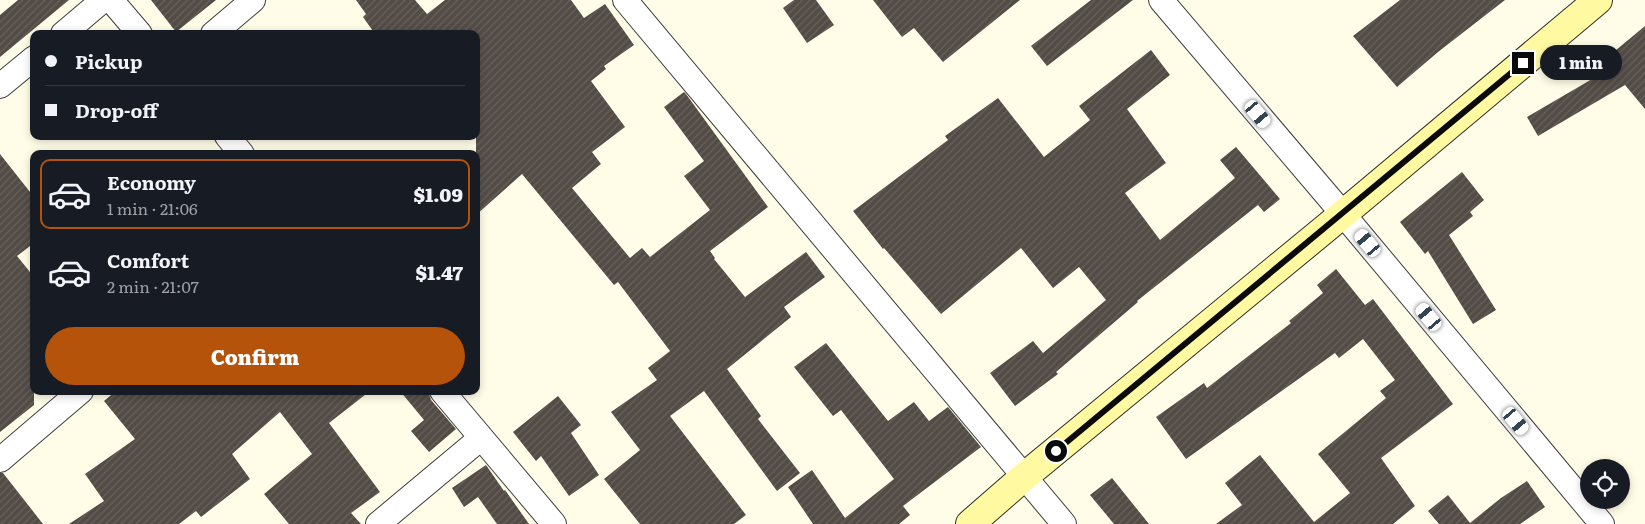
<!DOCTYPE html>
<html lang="en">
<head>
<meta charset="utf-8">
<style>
	body { margin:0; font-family:Literata,serif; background:#20242c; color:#f1f3f6; height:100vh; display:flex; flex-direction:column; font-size:19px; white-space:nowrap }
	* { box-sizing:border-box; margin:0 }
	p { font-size:16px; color:#9ea1a6 }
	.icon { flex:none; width:28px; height:28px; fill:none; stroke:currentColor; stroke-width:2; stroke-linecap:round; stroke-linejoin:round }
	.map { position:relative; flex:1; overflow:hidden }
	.sheet { position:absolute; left:30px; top:150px; width:450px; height:245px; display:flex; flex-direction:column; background:#171b24; border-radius:10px; box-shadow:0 2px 8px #0003 }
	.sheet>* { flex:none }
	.hud { position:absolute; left:30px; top:30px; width:450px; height:110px; border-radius:10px; box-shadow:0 2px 8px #0003; display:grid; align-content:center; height:110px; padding:0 15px; background:#171b24 }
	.tools { position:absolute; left:1580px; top:459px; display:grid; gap:10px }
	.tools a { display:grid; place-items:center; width:50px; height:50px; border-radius:50%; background:#171b24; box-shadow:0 2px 8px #0003; font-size:25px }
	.end { position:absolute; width:22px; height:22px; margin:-11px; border:6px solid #0a0a0a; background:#fff; box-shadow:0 0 0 2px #fff }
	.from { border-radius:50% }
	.bubble { position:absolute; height:35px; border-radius:18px; background:#171b24; box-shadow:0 2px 8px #0003; font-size:16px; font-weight:800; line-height:35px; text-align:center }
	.car { position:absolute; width:15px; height:30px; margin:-15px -8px; border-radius:6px; box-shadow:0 0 4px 1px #0007; background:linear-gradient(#fff 24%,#345 0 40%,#fff 0 76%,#345 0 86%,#fff 0) }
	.hud b { display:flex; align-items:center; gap:18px; height:48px; font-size:19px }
	.hud b+b { border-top:1px solid #363941 }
	.hud i { width:12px; height:12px; background:#f1f3f6 }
	ul { padding:9px 0 0; list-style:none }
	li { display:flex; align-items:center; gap:15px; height:70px; margin:0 10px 8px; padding:0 5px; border:2px solid transparent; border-radius:10px }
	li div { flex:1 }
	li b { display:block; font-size:19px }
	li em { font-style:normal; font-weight:800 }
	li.active { border-color:#b45309 }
	li>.icon { width:45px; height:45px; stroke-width:1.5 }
	.primary-button { display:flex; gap:10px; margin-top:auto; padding:10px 15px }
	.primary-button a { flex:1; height:58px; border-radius:30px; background:#b45309; color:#fff; font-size:20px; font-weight:800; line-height:58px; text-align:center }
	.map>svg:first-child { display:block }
	.building { fill:url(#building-hatch) }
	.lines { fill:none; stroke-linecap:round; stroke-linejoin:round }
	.street-casing { stroke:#3d3d3d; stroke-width:26 }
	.secondary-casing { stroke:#2c2c2c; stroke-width:30 }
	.street { stroke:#fff; stroke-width:24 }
	.secondary { stroke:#fffaa2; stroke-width:28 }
	.route { stroke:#0a0a0a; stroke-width:6 }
</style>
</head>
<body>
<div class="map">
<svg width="1645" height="524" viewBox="0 0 1645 524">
	<defs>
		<pattern id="building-hatch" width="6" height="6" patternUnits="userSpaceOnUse" patternTransform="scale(1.25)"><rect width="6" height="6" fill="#534c46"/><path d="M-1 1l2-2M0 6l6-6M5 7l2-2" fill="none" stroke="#67615c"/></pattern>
	</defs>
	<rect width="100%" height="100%" fill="#fffce7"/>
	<g class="building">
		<path d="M18,0H69L0,57V15Z"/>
		<path d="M151,0H216L176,32Z"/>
		<path d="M356,0H415L427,14L445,0H571L584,18L605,4L634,45L604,66L606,69L591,81L625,127L592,152L601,164L572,188L630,258L642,248L650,257L710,210L684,176L704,161L664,107L684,92L686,94L768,207L710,251L715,258L714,259L745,297L806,252L825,277L784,307L791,317L727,369L761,416L758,419L800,473L777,491L704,391L670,416L746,515L734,524H640L604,479L640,450L611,412L657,380L648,368L670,351L618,282L614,285L522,174L476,215V34H375L363,17L366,14Z"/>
		<path d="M794,0H816L834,25L807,43L783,8Z"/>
		<path d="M873,0H1020L943,62L914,28L902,37Z"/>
		<path d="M1091,0H1133L1047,66L1031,46Z"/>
		<path d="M1400,0H1505L1438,52L1397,87L1353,36Z"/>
		<path d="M1645,26V109L1625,85L1538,136L1527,117L1611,68L1604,60Z"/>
		<path d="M1151,50L1170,75L1127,109L1166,163L1125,193L1160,240L1235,178L1220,160L1236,147L1280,199L1264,212L1258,205L1137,301L1138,302L1056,372L1058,374L1015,406L990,373L1033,341L1043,353L1106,300L1079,267L1053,288L1021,248L941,314L884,248L883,249L853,211L948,140L945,136L998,98L1044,157L1090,120L1079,106Z"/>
		<path d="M0,154L34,197V243L17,256L34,277V405L0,432Z"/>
		<path d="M1462,172L1484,200L1470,212L1473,216L1449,235L1496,310L1473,324L1428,251L1425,254L1400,222Z"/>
		<path d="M1336,269L1365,305L1373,299L1453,404L1381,458L1415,506L1393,524H1216L1242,505L1225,483L1260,455L1314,522L1350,493L1318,454L1386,398L1380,391L1395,380L1363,339L1339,358L1335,353L1186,459L1156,417L1204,383L1207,388L1291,323L1289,321L1323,293L1317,285Z"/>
		<path d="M826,343L888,421L914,402L929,421L948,407L981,447L903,506L910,515L899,524H813L788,487L812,470L845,518L894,479L841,410L833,416L794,367Z"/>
		<path d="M116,391H370L329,423L380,492L351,513L361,524H289L264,494L312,454L280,412L232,454L250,479L201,517L196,511L179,524H69L104,501L85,474L135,439L104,401Z"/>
		<path d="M400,391H428L431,400L456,429L429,452L411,431L424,420Z"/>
		<path d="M558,396L581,425L571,433L599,475L569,496L541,456L536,461L513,432Z"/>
		<path d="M486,465L504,491L505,490L529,524H497L478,497L464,507L452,488Z"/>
		<path d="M0,473H3L43,524H0Z"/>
		<path d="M1112,478L1149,524H1114L1090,495Z"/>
		<path d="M1527,481L1545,507L1520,524H1439L1428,511L1448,495L1470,523L1501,498Z"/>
	</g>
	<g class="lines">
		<defs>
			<g id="street">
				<path d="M111,0L140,34"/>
				<path d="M625,0L1064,524"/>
				<path d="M1161,0L1343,214L1602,524"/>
				<path d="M63,34L103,0"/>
				<path d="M213,34L253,0"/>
				<path d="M0,86L34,58"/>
				<path d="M227,136L242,154"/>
				<path d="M442,391L554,524"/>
				<path d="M0,460L81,391"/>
				<path d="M378,524L481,438"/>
			</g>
			<path id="secondary" d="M970,524L1025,476L1343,214L1598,0"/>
		</defs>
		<use href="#street" class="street-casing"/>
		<use href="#secondary" class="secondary-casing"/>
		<use href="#street" class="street"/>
		<use href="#secondary" class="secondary"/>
	</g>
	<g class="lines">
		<path class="route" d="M1056,451L1523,63"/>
	</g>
</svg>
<div class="tools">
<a><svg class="icon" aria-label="locate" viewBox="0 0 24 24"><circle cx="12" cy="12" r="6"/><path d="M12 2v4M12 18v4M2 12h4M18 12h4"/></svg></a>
</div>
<i class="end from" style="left:1056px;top:451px"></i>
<i class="end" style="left:1523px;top:63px"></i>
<div class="bubble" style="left:1540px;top:45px;width:82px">1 min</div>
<i class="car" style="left:1258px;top:114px;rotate:140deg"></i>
<i class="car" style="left:1368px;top:243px;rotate:320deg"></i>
<i class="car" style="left:1429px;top:317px;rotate:320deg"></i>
<i class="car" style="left:1516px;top:421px;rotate:140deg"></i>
<div class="hud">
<b><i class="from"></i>Pickup</b>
<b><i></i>Drop-off</b>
</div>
<section class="sheet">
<ul>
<li class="active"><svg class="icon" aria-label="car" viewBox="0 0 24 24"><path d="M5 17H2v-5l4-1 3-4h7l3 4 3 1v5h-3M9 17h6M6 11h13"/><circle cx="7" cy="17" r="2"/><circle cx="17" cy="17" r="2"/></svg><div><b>Economy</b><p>1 min · 21:06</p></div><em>$1.09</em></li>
<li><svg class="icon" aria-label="car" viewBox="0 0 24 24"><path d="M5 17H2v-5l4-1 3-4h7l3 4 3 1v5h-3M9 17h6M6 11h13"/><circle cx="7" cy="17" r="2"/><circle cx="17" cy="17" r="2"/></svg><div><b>Comfort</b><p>2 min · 21:07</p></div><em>$1.47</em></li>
</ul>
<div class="primary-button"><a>Confirm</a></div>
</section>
</div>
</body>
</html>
